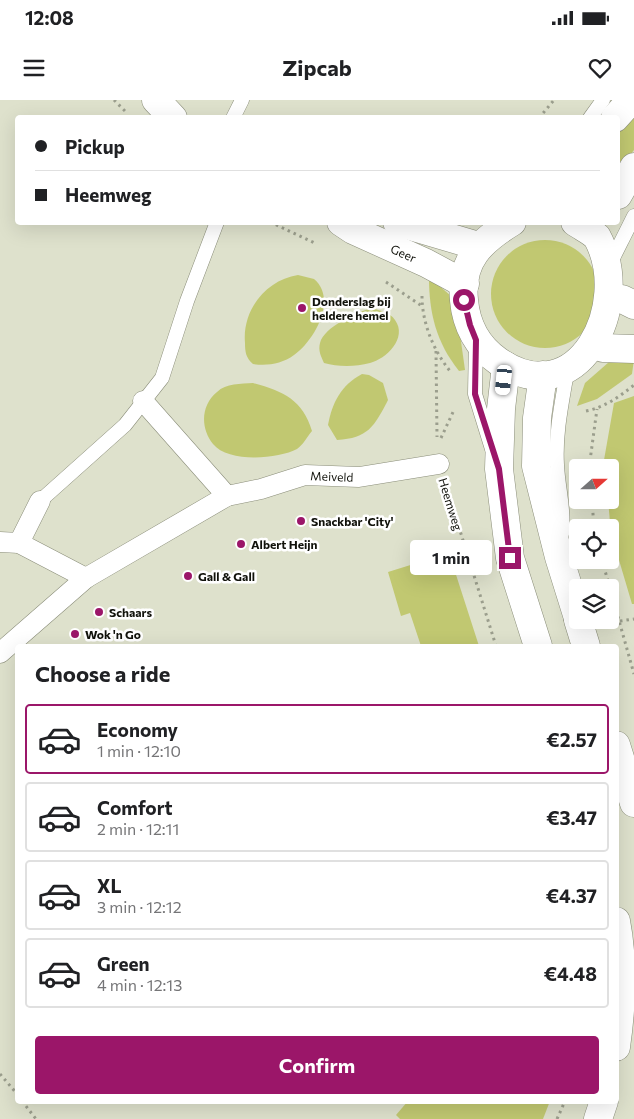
<!DOCTYPE html>
<html lang="en">
<head>
<meta charset="utf-8">
<style>
	body { margin:0; font-family:Commissioner,sans-serif; background:#f2f2f2; color:#202124; height:100vh; display:flex; flex-direction:column; font-size:19px; white-space:nowrap }
	* { box-sizing:border-box; margin:0 }
	p { font-size:16px; color:#757577 }
	.icon { flex:none; width:28px; height:28px; fill:none; stroke:currentColor; stroke-width:2; stroke-linecap:round; stroke-linejoin:round }
	.map { position:relative; flex:1; overflow:hidden }
	.details { position:absolute; left:15px; top:544px; width:604px; height:460px; display:flex; flex-direction:column; background:#fff; border-radius:5px; box-shadow:0 5px 20px #0002 }
	.details>* { flex:none }
	.guide { position:absolute; left:15px; top:15px; width:605px; height:110px; border-radius:5px; box-shadow:0 5px 20px #0002; display:grid; align-content:center; height:110px; padding:0 20px; background:#fff }
	.needle { width:32px; rotate:69deg }
	.controls { position:absolute; left:569px; top:359px; display:grid; gap:10px }
	.controls a { display:grid; place-items:center; width:50px; height:50px; border-radius:5px; background:#fff; box-shadow:0 5px 20px #0002; font-size:25px }
	.end { position:absolute; width:22px; height:22px; margin:-11px; border:6px solid #9b1669; background:#fff; box-shadow:0 0 0 2px #fff }
	.from { border-radius:50% }
	.bubble { position:absolute; height:35px; border-radius:5px; background:#fff; box-shadow:0 5px 20px #0002; font-size:16px; font-weight:700; line-height:35px; text-align:center }
	.car { position:absolute; width:15px; height:30px; margin:-15px -8px; border-radius:6px; box-shadow:0 0 4px 1px #0007; background:linear-gradient(#fff 24%,#345 0 40%,#fff 0 76%,#345 0 86%,#fff 0) }
	.guide b { display:flex; align-items:center; gap:18px; height:48px; font-size:19px }
	.guide b+b { border-top:1px solid #e0e0e0 }
	.guide i { width:12px; height:12px; background:#202124 }
	ul { padding:0; list-style:none }
	li { display:flex; align-items:center; gap:15px; height:70px; margin:0 10px 8px; padding:0 10px; border:2px solid #e0e0e0; border-radius:5px }
	li div { flex:1 }
	li b { display:block; font-size:19px }
	li em { font-style:normal; font-weight:700 }
	li.active { border-color:#9b1669 }
	li>.icon { width:45px; height:45px; stroke-width:1.5 }
	h2 { padding:0 20px; font-size:22px; line-height:60px }
	.button { display:flex; gap:10px; margin-top:auto; padding:10px 20px }
	.button a { flex:1; height:58px; border-radius:5px; background:#9b1669; color:#fff; font-size:20px; font-weight:700; line-height:58px; text-align:center }
	.status { display:flex; justify-content:space-between; align-items:center; height:35px; padding:0 25px; background:#fff; direction:ltr }
	.status svg { height:14px; fill:currentColor }
	header { display:flex; justify-content:space-between; align-items:center; height:65px; padding:0 20px; background:#fff; font-size:22px; font-weight:700 }
	.map>svg:first-child { display:block }
	.green { fill:#c1c871 }
	.lines { fill:none; stroke-linecap:round; stroke-linejoin:round }
	.service-casing { stroke:#8a8d79; stroke-width:15 }
	.pedestrian-casing { stroke:#8a8d79; stroke-width:21 }
	.minor-casing { stroke:#8a8d79; stroke-width:29 }
	.tertiary-casing { stroke:#8a8d79; stroke-width:29 }
	.secondary-casing { stroke:#8a8d79; stroke-width:29 }
	.path { stroke:#9b9e8d; stroke-width:3; stroke-dasharray:2.5 4; stroke-linecap:butt }
	.service { stroke:#fff; stroke-width:14 }
	.pedestrian { stroke:#fff; stroke-width:20 }
	.minor { stroke:#fff; stroke-width:28 }
	.tertiary { stroke:#fff; stroke-width:28 }
	.secondary { stroke:#fff; stroke-width:28 }
	.route { stroke:#9b1669; stroke-width:6 }
	.poi-dot { fill:#9b1669; stroke:#fff; stroke-width:2 }
	.labels { text-anchor:middle; dominant-baseline:central; stroke-width:5; stroke-linejoin:round; paint-order:stroke }
	.street-label { font-size:12px; fill:#11120b; stroke:#fff }
	.poi-label { font-size:12px; font-weight:bold; fill:#11120b; stroke:#fff; text-anchor:start }
</style>
</head>
<body>
<div class="status"><b>12:08</b><svg viewBox="0 0 49 12"><path d="M0 12V9h3v3zM5 12V6h3v6zM10 12V3h3v9zM15 12V0h3v12zM26 1h20v11H26zM47 4h2v5h-2z"/></svg></div>
<header><svg class="icon" aria-label="menu" viewBox="0 0 24 24"><path d="M4 6h16M4 12h16M4 18h16"/></svg>Zipcab<svg class="icon" aria-label="heart" viewBox="0 0 24 24"><path d="M12 20l-8-8c-3-5 5-10 8-4 3-6 11-1 8 4z"/></svg></header>
<div class="map">
<svg width="634" height="1019" viewBox="0 0 634 1019">
	<rect width="100%" height="100%" fill="#dee1cc"/>
	<g class="green">
		<path d="M634,10V50L624,63L618,60V28Z"/>
		<circle cx="545" cy="194" r="54"/>
		<path d="M298,175L314,179C338,199 314,241 294,255C282,264 267,266 253,264C246,258 245,252 245,243C242,210 266,180 298,175Z"/>
		<path d="M429,177L451,196L456,206L465,270L459,271C436,242 429,213 429,177Z"/>
		<path d="M372,208C380,211 390,212 395,220C408,238 386,259 370,263C355,267 338,267 324,263C321,256 318,251 320,243C324,227 357,212 372,208Z"/>
		<path d="M629,258L634,259L632,274L597,299L577,306L585,283L609,262Z"/>
		<path d="M362,274L369,275L383,283L388,300C374,327 368,338 337,340L328,325C332,303 341,285 362,274Z"/>
		<path d="M253,283C283,291 303,300 312,331C307,337 303,345 297,349C278,359 228,363 213,344C200,328 201,305 217,292C226,283 241,284 253,283Z"/>
		<path d="M634,296V504H632L611,433L608,400H610V368L605,367L604,360L614,303Z"/>
		<path d="M449,453L479,546H421L410,513L401,516L388,472Z"/>
		<path d="M408,1001H550L543,1019H400L396,1015Z"/>
	</g>
	<g class="lines">
		<defs>
			<g id="service">
				<path d="M233,18L242,0"/>
				<path d="M590,18L603,0"/>
				<path d="M613,158L634,116"/>
				<path d="M476,241L475,294L492,349"/>
				<path d="M40,401L125,325L162,278L187,201L217,122"/>
				<path d="M562,434C565,411 558,388 557,365C555,334 562,302 567,272"/>
			</g>
			<g id="pedestrian">
				<path d="M143,301L227,396"/>
				<path d="M0,442L19,443L86,478"/>
				<path d="M19,443L40,401"/>
				<path id="s1" d="M0,553L86,478L227,396L261,389L305,375L359,377L439,364"/>
			</g>
			<g id="minor">
				<path d="M156,0L173,18"/>
				<path id="s2" d="M341,122L353,130L426,163L465,184"/>
				<path d="M397,122L478,146"/>
			</g>
			<g id="tertiary">
				<path d="M622,199L634,205"/>
				<path d="M603,248L634,249"/>
			</g>
			<g id="secondary">
				<path d="M615,18L631,0"/>
				<path d="M618,95L634,67"/>
				<path d="M512,122C481,141 460,160 464,200C466,225 478,247 498,261C578,316 634,205 597,137C591,131 582,127 575,122"/>
				<path d="M506,266L501,309L499,369L510,458L538,546"/>
				<path d="M543,275L537,318L536,366L559,457L578,518"/>
				<path d="M578,520L586,546"/>
				<path d="M616,645L634,703"/>
				<path d="M616,821C624,863 622,905 616,947"/>
				<path d="M598,1019L604,1001"/>
			</g>
		</defs>
		<use href="#service" class="service-casing"/>
		<use href="#pedestrian" class="pedestrian-casing"/>
		<use href="#minor" class="minor-casing"/>
		<use href="#tertiary" class="tertiary-casing"/>
		<use href="#secondary" class="secondary-casing"/>
		<g class="path">
			<path d="M114,0L126,12"/>
			<path d="M539,18L554,0"/>
			<path d="M270,122L317,144"/>
			<path d="M386,182L422,206"/>
			<path d="M422,196C422,222 433,250 450,271"/>
			<path d="M436,251L437,337"/>
			<path d="M586,311C605,307 619,297 634,285"/>
			<path d="M441,338L454,310"/>
			<path d="M589,368L597,309"/>
			<path d="M447,389L496,546"/>
			<path d="M592,400L594,428"/>
			<path d="M602,460L634,574"/>
			<path d="M620,521L634,519"/>
			<path d="M0,974L18,995"/>
			<path d="M22,1001L36,1019"/>
			<path d="M557,1019L565,1001"/>
		</g>
		<use href="#service" class="service"/>
		<use href="#pedestrian" class="pedestrian"/>
		<use href="#minor" class="minor"/>
		<use href="#tertiary" class="tertiary"/>
		<use href="#secondary" class="secondary"/>
	</g>
	<g class="lines">
		<path class="route" d="M464,200L470,225L476,240L475,294L499,369L510,458"/>
	</g>
	<g class="poi-dot">
		<circle cx="302" cy="208" r="5"/>
		<circle cx="301" cy="421" r="5"/>
		<circle cx="241" cy="444" r="5"/>
		<circle cx="188" cy="476" r="5"/>
		<circle cx="99" cy="512" r="5"/>
		<circle cx="75" cy="534" r="5"/>
	</g>
	<g class="labels">
		<g class="street-label">
			<text stroke="none"><textPath href="#s2" startOffset="70">Geer</textPath></text>
			<text stroke="none"><textPath href="#s1" startOffset="385">Meiveld</textPath></text>
			<text transform="translate(451 404) rotate(73)">Heemweg</text>
		</g>
		<g class="poi-label">
			<text x="312" y="201">Donderslag bij<tspan x="312" dy="14">heldere hemel</tspan></text>
			<text x="311" y="421">Snackbar 'City'</text>
			<text x="251" y="444">Albert Heijn</text>
			<text x="198" y="476">Gall &amp; Gall</text>
			<text x="109" y="512">Schaars</text>
			<text x="85" y="534">Wok 'n Go</text>
		</g>
	</g>
</svg>
<div class="controls">
<a><svg class="needle" viewBox="-14 -14 28 28"><path d="M0-13l5 13h-10z" fill="#e53935"/><path d="M0 13l5-13h-10z" fill="#757577"/></svg></a>
<a><svg class="icon" aria-label="locate" viewBox="0 0 24 24"><circle cx="12" cy="12" r="6"/><path d="M12 2v4M12 18v4M2 12h4M18 12h4"/></svg></a>
<a><svg class="icon" aria-label="layers" viewBox="0 0 24 24"><path d="M12 4l9 5-9 5-9-5zM3 14l9 5 9-5"/></svg></a>
</div>
<i class="end from" style="left:464px;top:200px"></i>
<i class="end" style="left:510px;top:458px"></i>
<div class="bubble" style="left:410px;top:440px;width:82px">1 min</div>
<i class="car" style="left:504px;top:280px;rotate:186deg"></i>
<div class="guide">
<b><i class="from"></i>Pickup</b>
<b><i></i>Heemweg</b>
</div>
<section class="details">
<h2>Choose a ride</h2>
<ul>
<li class="active"><svg class="icon" aria-label="car" viewBox="0 0 24 24"><path d="M5 17H2v-5l4-1 3-4h7l3 4 3 1v5h-3M9 17h6M6 11h13"/><circle cx="7" cy="17" r="2"/><circle cx="17" cy="17" r="2"/></svg><div><b>Economy</b><p>1 min · 12:10</p></div><em>€2.57</em></li>
<li><svg class="icon" aria-label="car" viewBox="0 0 24 24"><path d="M5 17H2v-5l4-1 3-4h7l3 4 3 1v5h-3M9 17h6M6 11h13"/><circle cx="7" cy="17" r="2"/><circle cx="17" cy="17" r="2"/></svg><div><b>Comfort</b><p>2 min · 12:11</p></div><em>€3.47</em></li>
<li><svg class="icon" aria-label="car" viewBox="0 0 24 24"><path d="M5 17H2v-5l4-1 3-4h7l3 4 3 1v5h-3M9 17h6M6 11h13"/><circle cx="7" cy="17" r="2"/><circle cx="17" cy="17" r="2"/></svg><div><b>XL</b><p>3 min · 12:12</p></div><em>€4.37</em></li>
<li><svg class="icon" aria-label="car" viewBox="0 0 24 24"><path d="M5 17H2v-5l4-1 3-4h7l3 4 3 1v5h-3M9 17h6M6 11h13"/><circle cx="7" cy="17" r="2"/><circle cx="17" cy="17" r="2"/></svg><div><b>Green</b><p>4 min · 12:13</p></div><em>€4.48</em></li>
</ul>
<div class="button"><a>Confirm</a></div>
</section>
</div>
</body>
</html>
